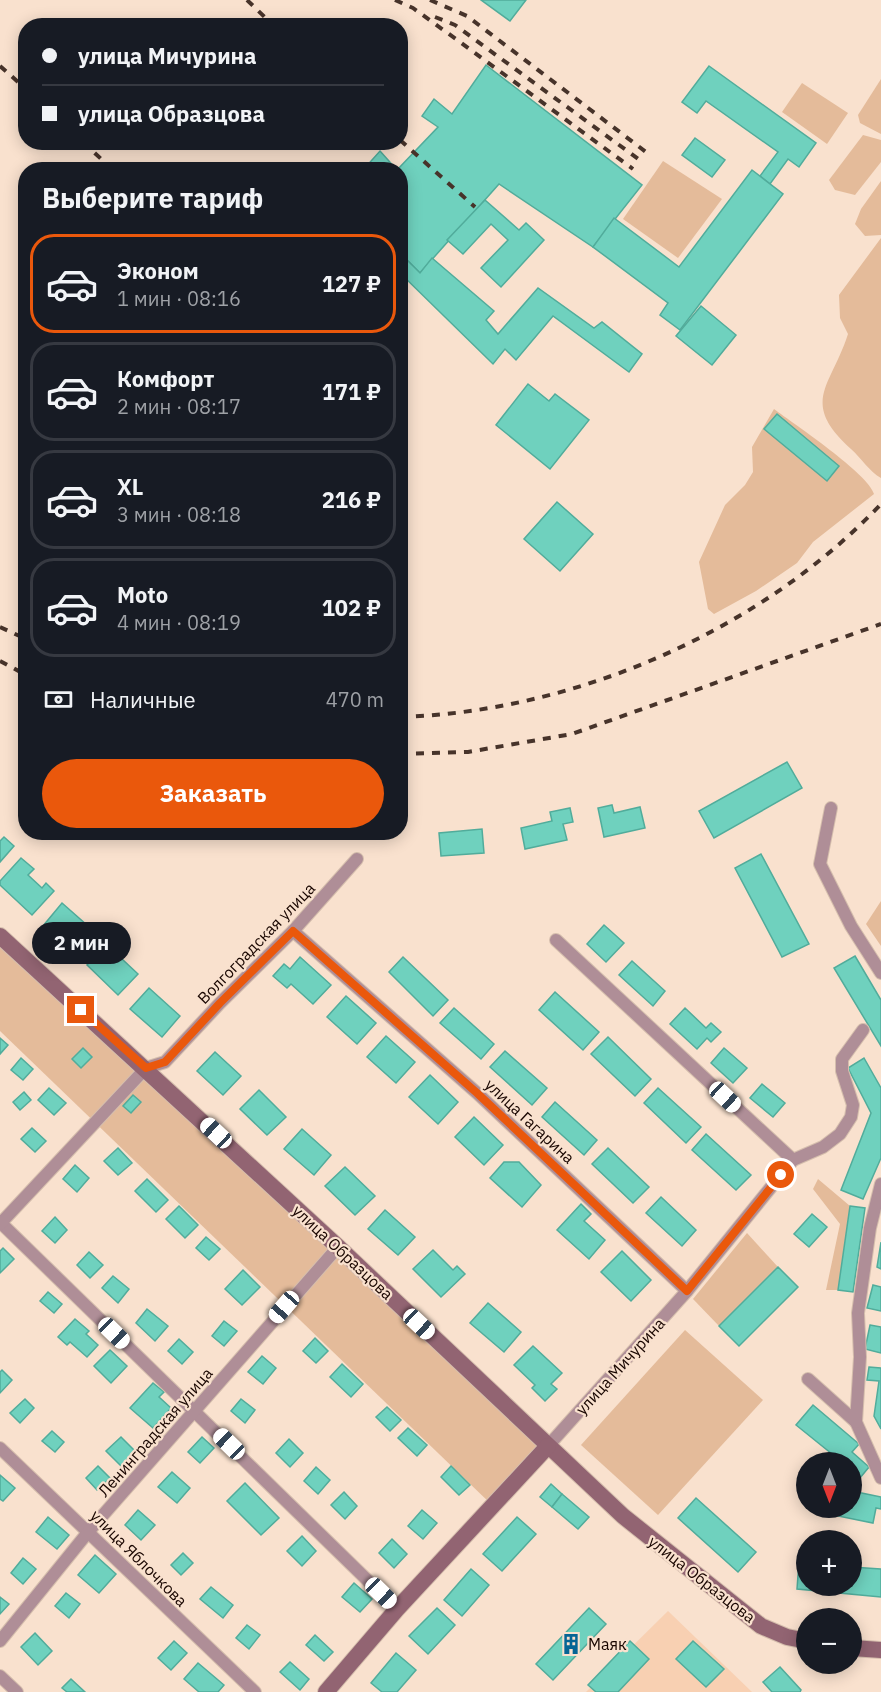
<!DOCTYPE html>
<html lang="ru">
<head>
<meta charset="utf-8">
<style>
	body { margin:0; font-family:"IBM Plex Sans",sans-serif; background:#20242c; color:#f1f3f6; height:100vh; display:flex; flex-direction:column; font-size:22px; white-space:nowrap }
	* { box-sizing:border-box; margin:0 }
	p { font-size:20px; color:#9ea1a6 }
	.icon { flex:none; width:33px; height:33px; fill:none; stroke:currentColor; stroke-width:2; stroke-linecap:round; stroke-linejoin:round }
	.map { position:relative; flex:1; overflow:hidden }
	.panel { position:absolute; left:18px; top:162px; width:390px; height:678px; display:flex; flex-direction:column; background:#171b24; border-radius:24px; box-shadow:0 3px 15px #0003 }
	.panel>* { flex:none }
	.hud { position:absolute; left:18px; top:18px; width:390px; height:132px; border-radius:24px; box-shadow:0 3px 15px #0003; display:grid; align-content:center; height:132px; padding:0 24px; background:#171b24 }
	.needle { width:39px; rotate:180deg }
	.controls { position:absolute; left:796px; top:1452px; display:grid; gap:12px }
	.controls a { display:grid; place-items:center; width:66px; height:66px; border-radius:50%; background:#171b24; box-shadow:0 3px 15px #0003; font-size:30px }
	.end { position:absolute; width:27px; height:27px; margin:-14px; border:8px solid #ea580c; background:#fff; box-shadow:0 0 0 3px #fff }
	.from { border-radius:50% }
	.bubble { position:absolute; height:42px; border-radius:21px; background:#171b24; box-shadow:0 3px 15px #0003; font-size:20px; font-weight:700; line-height:42px; text-align:center }
	.car { position:absolute; width:18px; height:36px; margin:-18px -9px; border-radius:8px; box-shadow:0 0 4px 2px #0007; background:linear-gradient(#fff 24%,#345 0 40%,#fff 0 76%,#345 0 86%,#fff 0) }
	.hud b { display:flex; align-items:center; gap:21px; height:57px; font-size:22px }
	.hud b+b { border-top:2px solid #363941 }
	.hud i { width:15px; height:15px; background:#f1f3f6 }
	ul { padding:0; list-style:none }
	li { display:flex; align-items:center; gap:18px; height:99px; margin:0 12px 9px; padding:0 12px; border:3px solid #363941; border-radius:24px }
	li div { flex:1 }
	li b { display:block; font-size:22px }
	li em { font-style:normal; font-weight:700 }
	li.active { border-color:#ea580c }
	li>.icon { width:54px; height:54px; stroke-width:1.5 }
	h2 { padding:0 24px; font-size:27px; line-height:72px }
	.pay { display:flex; align-items:center; gap:15px; height:66px; padding:0 24px; font-size:22px }
	.pay p { margin-inline-start:auto }
	.cta { display:flex; gap:12px; margin-top:auto; padding:12px 24px }
	.cta a { flex:1; height:69px; border-radius:36px; background:#ea580c; color:#fff; font-size:24px; font-weight:700; line-height:69px; text-align:center }
	.map>svg:first-child { display:block }
	.built { fill:#f8d0b2 }
	.green { fill:#e4bb9a }
	.building { fill:#6fd1be; stroke:#51ac9b; stroke-width:1.5 }
	.lines { fill:none; stroke-linecap:round; stroke-linejoin:round }
	.street-casing { stroke:#d5bead; stroke-width:14 }
	.secondary-casing { stroke:#d5bead; stroke-width:18 }
	.street { stroke:#af8e97; stroke-width:12 }
	.secondary { stroke:#926472; stroke-width:16 }
	.rail { stroke:#47332a; stroke-width:4; stroke-dasharray:8 8; stroke-linecap:butt }
	.route { stroke:#ea580c; stroke-width:8 }
	.labels { text-anchor:middle; dominant-baseline:central; stroke-width:4.5; stroke-linejoin:round; paint-order:stroke }
	.street-label { font-size:16px; fill:#190600; stroke:#f9e1ce }
	.poi-label { font-size:16px; fill:#190600; stroke:#f9e1ce; text-anchor:start }
</style>
</head>
<body>
<div class="map">
<svg width="881" height="1692" viewBox="0 0 881 1692">
	<rect width="100%" height="100%" fill="#f9e1ce"/>
	<path class="built" d="M668,1611L752,1692H586Z"/>
	<g class="green">
		<path d="M881,79V134L860,123L858,115Z"/>
		<path d="M802,83L848,113L827,144L782,112Z"/>
		<path d="M863,135L881,140V162L855,195L835,190L829,180Z"/>
		<path d="M663,161L722,199L678,258L623,219Z"/>
		<path d="M881,181V235L865,236L855,224L861,209Z"/>
		<path d="M881,238V478C870,472 861,458 851,449C799,402 831,387 848,334L840,318L839,295Z"/>
		<path d="M774,409C794,424 869,474 874,494L813,542L797,563L756,591L714,614L708,609L699,562L725,505L745,485L753,472L752,447Z"/>
		<path d="M881,901V946L866,924Z"/>
		<path d="M0,936L548,1446L493,1506L0,1031Z"/>
		<path d="M818,1179L850,1206L838,1290H826L840,1224L813,1189Z"/>
		<path d="M747,1233L778,1267L719,1326L693,1299Z"/>
		<path d="M685,1330L763,1400L658,1515L581,1445Z"/>
	</g>
	<g class="building">
		<path d="M481,0H526L510,21Z"/>
		<path d="M486,65L642,185L593,247L499,184L420,273L400,253V170H397L438,127L422,116L434,99L452,114Z"/>
		<path d="M709,66L816,143L799,167L788,159L770,184L760,176L778,152L706,101L697,113L682,102Z"/>
		<path d="M695,138L725,160L712,177L682,155Z"/>
		<path d="M380,151L397,170H363Z"/>
		<path d="M752,170L783,194L680,330L660,315L668,303L593,247L614,218L679,267Z"/>
		<path d="M485,200L519,230L526,223L544,240L501,287L481,268L508,240L491,224L463,254L447,240Z"/>
		<path d="M400,253L420,273L432,258L494,311L486,320L498,334L538,288L594,328L602,322L642,354L629,372L553,316L516,360L505,349L493,364L400,273Z"/>
		<path d="M701,306L736,335L712,365L676,336Z"/>
		<path d="M528,384L549,401L555,394L589,420L550,469L496,425Z"/>
		<path d="M777,414L839,466L827,481L764,429Z"/>
		<path d="M557,502L593,534L560,571L524,539Z"/>
		<path d="M787,762L802,788L714,838L699,811Z"/>
		<path d="M612,805L614,813L640,807L645,828L604,837L598,808Z"/>
		<path d="M570,808L573,822L563,824L567,840L525,849L521,828L552,821L550,812Z"/>
		<path d="M482,829L484,853L441,856L439,833Z"/>
		<path d="M4,837L14,846L0,862V841Z"/>
		<path d="M761,854L809,944L782,957L735,868Z"/>
		<path d="M21,858L34,869L28,875L42,888L46,883L54,891L32,915L0,885V881Z"/>
		<path d="M62,903L96,933L69,962L59,954L66,946L43,926Z"/>
		<path d="M604,925L624,943L606,962L587,944Z"/>
		<path d="M106,944L138,974L118,995L87,965Z"/>
		<path d="M855,956L881,1000V1046L834,968Z"/>
		<path d="M300,957L331,985L313,1004L291,984L287,988L273,976L284,964L290,969Z"/>
		<path d="M403,957L448,1000L433,1016L389,972Z"/>
		<path d="M632,961L665,991L653,1006L619,975Z"/>
		<path d="M149,988L180,1016L162,1037L130,1009Z"/>
		<path d="M555,992L599,1032L583,1050L539,1010Z"/>
		<path d="M346,996L376,1023L357,1044L327,1017Z"/>
		<path d="M454,1008L494,1044L481,1059L440,1023Z"/>
		<path d="M685,1008L706,1028L711,1023L721,1032L711,1042L707,1038L697,1049L670,1024Z"/>
		<path d="M386,1036L415,1062L396,1083L367,1057Z"/>
		<path d="M608,1037L651,1079L635,1096L591,1054Z"/>
		<path d="M0,1038L8,1045L0,1054Z"/>
		<path d="M83,1048L92,1057L81,1068L72,1059Z"/>
		<path d="M724,1048L747,1068L733,1083L711,1063Z"/>
		<path d="M505,1051L547,1088L532,1105L490,1067Z"/>
		<path d="M215,1052L241,1076L223,1095L197,1071Z"/>
		<path d="M21,1058L33,1069L23,1080L11,1070Z"/>
		<path d="M864,1058L881,1088V1158L863,1199L841,1190L871,1113L848,1068Z"/>
		<path d="M430,1075L458,1102L438,1124L409,1097Z"/>
		<path d="M762,1084L785,1103L773,1117L750,1098Z"/>
		<path d="M49,1088L66,1103L54,1115L38,1100Z"/>
		<path d="M658,1088L701,1127L686,1143L644,1103Z"/>
		<path d="M259,1090L286,1117L267,1135L240,1109Z"/>
		<path d="M24,1092L31,1100L20,1110L13,1102Z"/>
		<path d="M133,1095L141,1102L131,1113L123,1106Z"/>
		<path d="M555,1102L597,1140L584,1155L542,1117Z"/>
		<path d="M474,1117L503,1145L484,1165L455,1137Z"/>
		<path d="M32,1128L46,1141L35,1152L21,1139Z"/>
		<path d="M302,1129L331,1155L314,1175L284,1149Z"/>
		<path d="M706,1134L751,1175L736,1190L692,1150Z"/>
		<path d="M118,1148L132,1163L118,1175L104,1161Z"/>
		<path d="M608,1148L649,1187L633,1203L592,1164Z"/>
		<path d="M504,1162H519L541,1185L522,1207L490,1178Z"/>
		<path d="M75,1165L89,1178L77,1192L63,1179Z"/>
		<path d="M345,1167L375,1196L355,1215L325,1186Z"/>
		<path d="M147,1179L168,1200L156,1212L135,1191Z"/>
		<path d="M661,1197L696,1230L682,1246L646,1213Z"/>
		<path d="M581,1204L591,1214L584,1221L605,1240L589,1259L557,1230Z"/>
		<path d="M179,1206L198,1225L185,1238L166,1219Z"/>
		<path d="M850,1206L865,1208L853,1292L838,1290Z"/>
		<path d="M385,1210L415,1237L398,1255L368,1229Z"/>
		<path d="M812,1214L827,1227L809,1247L794,1234Z"/>
		<path d="M55,1217L67,1230L55,1243L42,1231Z"/>
		<path d="M206,1237L220,1249L209,1260L196,1248Z"/>
		<path d="M881,1242V1269L877,1267Z"/>
		<path d="M3,1248L14,1259L0,1273V1251Z"/>
		<path d="M433,1250L453,1270L457,1266L465,1274L441,1297L413,1269Z"/>
		<path d="M622,1251L651,1280L631,1301L601,1272Z"/>
		<path d="M89,1252L103,1265L90,1278L77,1265Z"/>
		<path d="M778,1267L798,1287L739,1346L719,1326Z"/>
		<path d="M243,1270L260,1287L242,1305L225,1289Z"/>
		<path d="M113,1276L129,1289L118,1303L102,1288Z"/>
		<path d="M873,1285L881,1287V1311L867,1308Z"/>
		<path d="M48,1292L62,1304L54,1313L40,1301Z"/>
		<path d="M488,1303L521,1332L504,1352L470,1323Z"/>
		<path d="M147,1309L168,1326L155,1341L136,1323Z"/>
		<path d="M75,1319L89,1331L86,1334L98,1345L87,1357L70,1342L67,1345L58,1337Z"/>
		<path d="M224,1321L237,1331L224,1346L212,1336Z"/>
		<path d="M870,1325L881,1327V1353L865,1349Z"/>
		<path d="M315,1338L328,1351L316,1363L303,1351Z"/>
		<path d="M179,1339L193,1352L182,1364L168,1351Z"/>
		<path d="M533,1346L562,1373L551,1384L557,1389L545,1401L532,1388L535,1385L514,1365Z"/>
		<path d="M110,1350L127,1366L111,1383L94,1366Z"/>
		<path d="M262,1356L276,1368L263,1384L248,1372Z"/>
		<path d="M342,1364L363,1384L351,1397L330,1377Z"/>
		<path d="M869,1367L881,1368V1429L874,1416L879,1381L867,1380Z"/>
		<path d="M2,1370L12,1380L0,1393V1372Z"/>
		<path d="M153,1383L164,1392L159,1397L171,1408L153,1428L130,1408Z"/>
		<path d="M25,1399L34,1408L20,1423L10,1413Z"/>
		<path d="M241,1399L255,1410L245,1423L231,1411Z"/>
		<path d="M813,1405L859,1444L852,1452L869,1467L860,1478L852,1471V1462H842L796,1425Z"/>
		<path d="M387,1407L401,1420L390,1431L376,1417Z"/>
		<path d="M408,1428L427,1445L417,1456L398,1438Z"/>
		<path d="M52,1431L64,1442L55,1452L42,1441Z"/>
		<path d="M121,1437L135,1451L121,1466L106,1451Z"/>
		<path d="M202,1437L214,1448L200,1463L188,1452Z"/>
		<path d="M289,1439L303,1453L290,1467L276,1453Z"/>
		<path d="M98,1466L110,1478L97,1490L86,1478Z"/>
		<path d="M451,1466L470,1485L459,1495L441,1477Z"/>
		<path d="M316,1467L330,1480L318,1494L304,1481Z"/>
		<path d="M172,1472L190,1488L177,1503L158,1487Z"/>
		<path d="M0,1475L15,1488L3,1501L0,1499Z"/>
		<path d="M245,1483L279,1518L261,1535L227,1501Z"/>
		<path d="M551,1484L562,1494L552,1507L540,1497Z"/>
		<path d="M852,1491L881,1497V1509L876,1508L873,1523L833,1515L834,1508H852Z"/>
		<path d="M344,1492L357,1506L345,1519L331,1505Z"/>
		<path d="M562,1494L589,1517L578,1529L552,1507Z"/>
		<path d="M696,1498L756,1552L738,1572L678,1518Z"/>
		<path d="M138,1510L155,1525L141,1540L125,1525Z"/>
		<path d="M422,1510L437,1523L423,1539L408,1526Z"/>
		<path d="M48,1517L69,1535L57,1549L36,1532Z"/>
		<path d="M517,1517L536,1534L502,1571L483,1554Z"/>
		<path d="M302,1536L316,1551L302,1566L287,1551Z"/>
		<path d="M392,1539L407,1554L394,1568L379,1553Z"/>
		<path d="M183,1553L193,1563L181,1575L171,1565Z"/>
		<path d="M95,1555L116,1574L99,1593L78,1575Z"/>
		<path d="M23,1558L36,1569L23,1584L11,1573Z"/>
		<path d="M799,1562L807,1563V1586H852V1567L881,1569V1597L797,1589Z"/>
		<path d="M471,1569L489,1585L462,1616L444,1600Z"/>
		<path d="M354,1583L372,1599L360,1612L342,1597Z"/>
		<path d="M211,1587L233,1605L223,1618L200,1599Z"/>
		<path d="M66,1593L80,1604L69,1618L55,1606Z"/>
		<path d="M0,1597L9,1604L0,1614Z"/>
		<path d="M437,1608L455,1625L428,1654L409,1636Z"/>
		<path d="M589,1608L606,1624L553,1680L536,1664Z"/>
		<path d="M247,1625L260,1635L249,1649L236,1638Z"/>
		<path d="M35,1633L52,1651L38,1665L21,1647Z"/>
		<path d="M315,1635L333,1652L324,1661L306,1645Z"/>
		<path d="M174,1641L187,1653L171,1670L158,1658Z"/>
		<path d="M630,1641L649,1659L618,1692H596L588,1685Z"/>
		<path d="M693,1641L724,1669L706,1687L676,1659Z"/>
		<path d="M396,1653L416,1670L397,1692H382L371,1683Z"/>
		<path d="M290,1662L309,1679L300,1690L280,1672Z"/>
		<path d="M198,1663L224,1685L218,1692H199L184,1679Z"/>
		<path d="M780,1667L801,1690L800,1692H772L763,1682Z"/>
		<path d="M71,1679L85,1692H67L62,1688Z"/>
	</g>
	<g class="lines">
		<defs>
			<g id="street">
				<path d="M831,808L820,864L851,926L881,973"/>
				<path d="M293,931L477,1093L687,1291"/>
				<path d="M556,940L793,1160"/>
				<path d="M881,1184L870,1228L858,1313L860,1357L856,1422L881,1478"/>
				<path d="M0,1222L397,1609"/>
				<path d="M0,1224L146,1068L165,1062L220,1003L293,931L357,859"/>
				<path d="M808,1379L856,1422"/>
				<path d="M548,1446L687,1291L793,1160L823,1147L840,1134L851,1117L853,1105L842,1071V1059L863,1030"/>
				<path d="M0,1448L255,1692"/>
				<path d="M0,1641L89,1531L338,1247"/>
				<path d="M0,1676L17,1692"/>
			</g>
			<g id="secondary">
				<path d="M0,936L338,1247L623,1516L761,1626L787,1637L807,1641"/>
				<path d="M852,1648L881,1650"/>
				<path d="M326,1692L397,1609L548,1446"/>
			</g>
		</defs>
		<use href="#street" class="street-casing"/>
		<use href="#secondary" class="secondary-casing"/>
		<use href="#street" class="street"/>
		<use href="#secondary" class="secondary"/>
		<g class="rail">
			<path d="M247,0L274,26"/>
			<path d="M395,0L413,8L460,42L633,169"/>
			<path d="M430,0L467,16L646,152"/>
			<path d="M435,17L455,25L641,161"/>
			<path d="M0,66L26,89"/>
			<path d="M400,140L475,207"/>
			<path d="M83,142L113,170"/>
			<path d="M0,627L26,639"/>
			<path d="M0,661L26,675"/>
			<path d="M400,717C574,712 761,631 881,504"/>
			<path d="M400,754L468,752L572,734L881,624"/>
		</g>
	</g>
	<g class="lines">
		<path class="route" d="M81,1010L146,1068L165,1062L220,1003L293,931L477,1093L687,1291L781,1175"/>
	</g>
	<defs>
		<symbol id="building-bare" viewBox="-9 -9 18 18"><path d="M-4-6H4V6H1V3H-1V6H-4ZM-2.5-4.3h1.7v1.8h-1.7ZM.8-4.3h1.7v1.8H.8ZM-2.5-1h1.7V.8h-1.7ZM.8-1h1.7V.8H.8Z" fill="#066595" stroke="#f9e1ce" stroke-width="2.5" paint-order="stroke"/></symbol>
	</defs>
	<g fill-rule="evenodd">
		<use href="#building-bare" x="556" y="1629" width="30" height="30"/>
	</g>
	<g class="labels">
		<g class="street-label">
			<text transform="translate(256 943) rotate(-46)">Волгоградская улица</text>
			<text transform="translate(530 1121) rotate(43)">улица Гагарина</text>
			<text transform="translate(343 1252) rotate(43)">улица Образцова</text>
			<text transform="translate(620 1366) rotate(-48)">улица Мичурина</text>
			<text transform="translate(155 1432) rotate(-49)">Ленинградская улица</text>
			<text transform="translate(139 1558) rotate(45)">улица Яблочкова</text>
			<text transform="translate(702 1579) rotate(38)">улица Образцова</text>
		</g>
		<g class="poi-label">
			<text x="588" y="1644">Маяк</text>
		</g>
	</g>
</svg>
<div class="controls">
<a><svg class="needle" viewBox="-14 -14 28 28"><path d="M0-13l5 13h-10z" fill="#e53935"/><path d="M0 13l5-13h-10z" fill="#9ea1a6"/></svg></a>
<a>+</a>
<a>−</a>
</div>
<i class="end from" style="left:781px;top:1175px"></i>
<i class="end" style="left:81px;top:1010px"></i>
<div class="bubble" style="left:32px;top:922px;width:99px">2 мин</div>
<i class="car" style="left:725px;top:1097px;rotate:133deg"></i>
<i class="car" style="left:216px;top:1133px;rotate:313deg"></i>
<i class="car" style="left:284px;top:1307px;rotate:221deg"></i>
<i class="car" style="left:419px;top:1324px;rotate:133deg"></i>
<i class="car" style="left:114px;top:1333px;rotate:134deg"></i>
<i class="car" style="left:229px;top:1444px;rotate:314deg"></i>
<i class="car" style="left:381px;top:1593px;rotate:134deg"></i>
<div class="hud">
<b><i class="from"></i>улица Мичурина</b>
<b><i></i>улица Образцова</b>
</div>
<section class="panel">
<h2>Выберите тариф</h2>
<ul>
<li class="active"><svg class="icon" aria-label="car" viewBox="0 0 24 24"><path d="M5 17H2v-5l4-1 3-4h7l3 4 3 1v5h-3M9 17h6M6 11h13"/><circle cx="7" cy="17" r="2"/><circle cx="17" cy="17" r="2"/></svg><div><b>Эконом</b><p>1 мин · 08:16</p></div><em>127 ₽</em></li>
<li><svg class="icon" aria-label="car" viewBox="0 0 24 24"><path d="M5 17H2v-5l4-1 3-4h7l3 4 3 1v5h-3M9 17h6M6 11h13"/><circle cx="7" cy="17" r="2"/><circle cx="17" cy="17" r="2"/></svg><div><b>Комфорт</b><p>2 мин · 08:17</p></div><em>171 ₽</em></li>
<li><svg class="icon" aria-label="car" viewBox="0 0 24 24"><path d="M5 17H2v-5l4-1 3-4h7l3 4 3 1v5h-3M9 17h6M6 11h13"/><circle cx="7" cy="17" r="2"/><circle cx="17" cy="17" r="2"/></svg><div><b>XL</b><p>3 мин · 08:18</p></div><em>216 ₽</em></li>
<li><svg class="icon" aria-label="car" viewBox="0 0 24 24"><path d="M5 17H2v-5l4-1 3-4h7l3 4 3 1v5h-3M9 17h6M6 11h13"/><circle cx="7" cy="17" r="2"/><circle cx="17" cy="17" r="2"/></svg><div><b>Moto</b><p>4 мин · 08:19</p></div><em>102 ₽</em></li>
</ul>
<div class="pay"><svg class="icon" aria-label="cash" viewBox="0 0 24 24"><path d="M3 7h18v10H3z"/><circle cx="12" cy="12" r="2"/></svg>Наличные<p>470 m</p></div>
<div class="cta"><a>Заказать</a></div>
</section>
</div>
</body>
</html>
